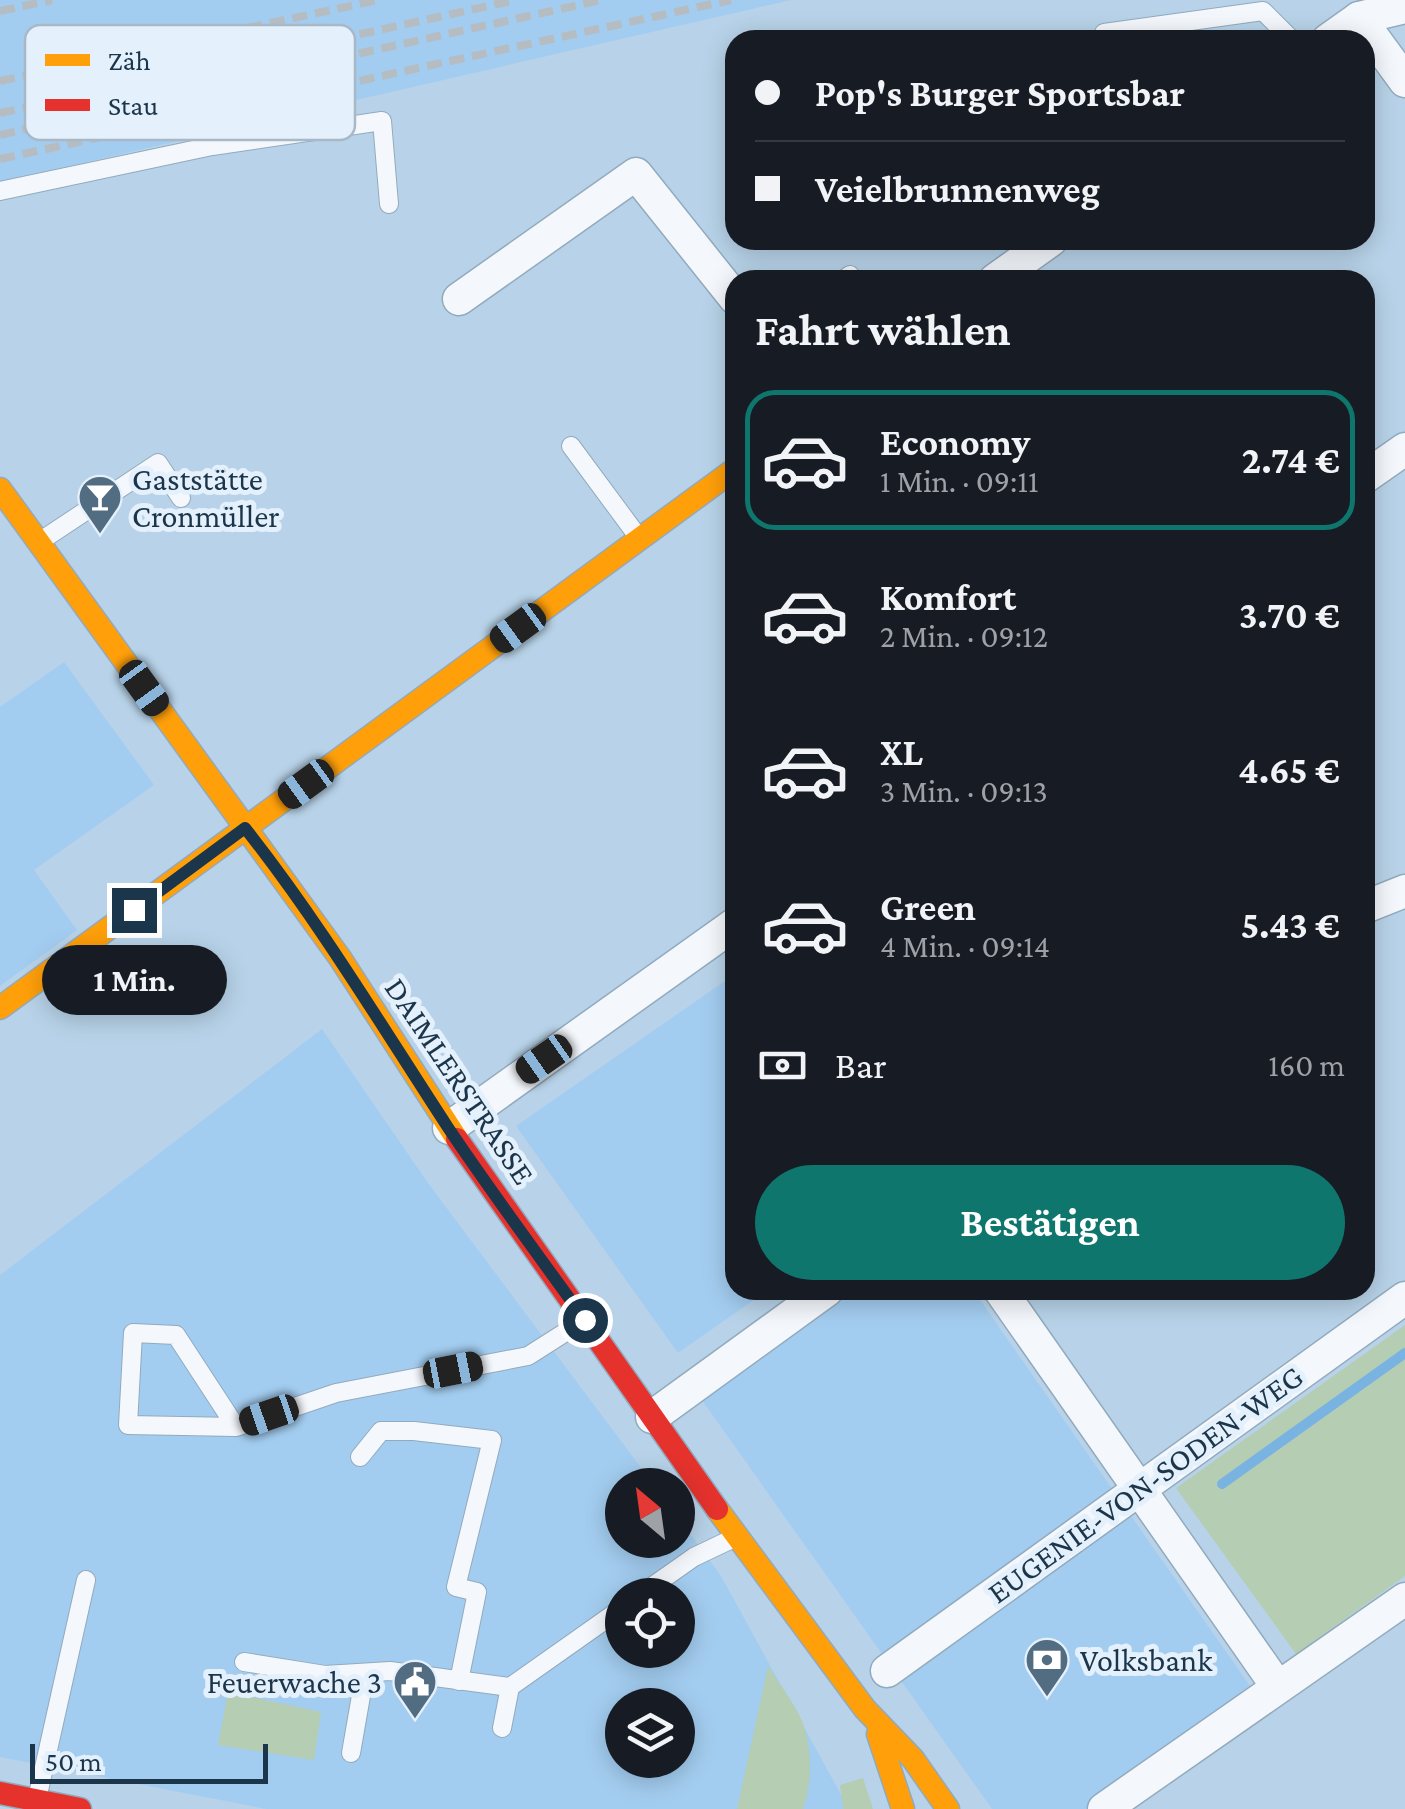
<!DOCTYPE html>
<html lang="de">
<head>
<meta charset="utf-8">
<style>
	body { margin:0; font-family:"Crimson Pro",serif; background:#242831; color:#f1f3f6; height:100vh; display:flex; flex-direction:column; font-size:38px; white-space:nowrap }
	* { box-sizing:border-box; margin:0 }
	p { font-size:32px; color:#9ea1a6 }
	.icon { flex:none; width:55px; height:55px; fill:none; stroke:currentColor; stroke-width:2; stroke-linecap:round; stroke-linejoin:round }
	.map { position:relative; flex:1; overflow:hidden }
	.details { position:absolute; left:725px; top:270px; width:650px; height:1030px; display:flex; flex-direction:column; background:#171b24; border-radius:30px; box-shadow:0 5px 25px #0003 }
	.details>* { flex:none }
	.top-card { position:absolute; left:725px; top:30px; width:650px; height:220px; border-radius:30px; box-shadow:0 5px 25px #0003; display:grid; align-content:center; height:220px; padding:0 30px; background:#171b24 }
	.needle { width:65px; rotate:331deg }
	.fabs { position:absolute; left:605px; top:1468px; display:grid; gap:20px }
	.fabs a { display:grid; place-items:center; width:90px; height:90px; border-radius:50%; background:#171b24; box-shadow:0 5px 25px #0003; font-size:50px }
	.scale { position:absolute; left:30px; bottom:25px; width:238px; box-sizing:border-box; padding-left:10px; border:5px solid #1b354a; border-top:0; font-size:28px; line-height:35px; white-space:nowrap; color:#1b354a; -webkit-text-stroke:8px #e4f0fb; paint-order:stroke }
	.end { position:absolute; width:45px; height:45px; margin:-22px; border:12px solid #1b354a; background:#fff; box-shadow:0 0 0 5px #fff }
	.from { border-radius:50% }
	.bubble { position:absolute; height:70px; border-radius:35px; background:#171b24; box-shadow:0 5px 25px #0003; font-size:32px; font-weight:700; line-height:70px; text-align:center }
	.car { position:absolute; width:30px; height:60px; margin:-30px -15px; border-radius:12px; box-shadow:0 0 8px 2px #0007; background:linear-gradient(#222 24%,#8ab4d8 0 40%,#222 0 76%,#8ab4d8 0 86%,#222 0) }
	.top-card b { display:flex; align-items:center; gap:35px; height:95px; font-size:38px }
	.top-card b+b { border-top:2px solid #363941 }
	.top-card i { width:25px; height:25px; background:#f1f3f6 }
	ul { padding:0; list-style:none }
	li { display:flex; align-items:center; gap:30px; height:140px; margin:0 20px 15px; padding:0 10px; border:5px solid transparent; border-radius:30px }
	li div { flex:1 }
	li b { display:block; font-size:38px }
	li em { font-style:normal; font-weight:700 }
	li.selected { border-color:#0f766e }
	li>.icon { width:90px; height:90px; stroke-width:1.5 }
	h2 { padding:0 30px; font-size:45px; line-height:120px }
	.pay { display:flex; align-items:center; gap:25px; height:110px; padding:0 30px; font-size:38px }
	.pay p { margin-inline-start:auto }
	.action { display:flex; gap:20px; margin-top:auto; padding:20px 30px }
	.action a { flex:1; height:115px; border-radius:60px; background:#0f766e; color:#fff; font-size:40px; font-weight:700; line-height:115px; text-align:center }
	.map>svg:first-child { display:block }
	.built { fill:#a3cdf0; fill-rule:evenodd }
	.green { fill:#b4cdb3 }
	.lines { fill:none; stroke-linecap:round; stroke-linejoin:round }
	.stream { stroke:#79b3e2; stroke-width:10 }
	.lane-casing { stroke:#92aabd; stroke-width:20 }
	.street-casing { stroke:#92aabd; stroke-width:35 }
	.slow-casing { stroke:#92aabd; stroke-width:25 }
	.jam-casing { stroke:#92aabd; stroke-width:25 }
	.lane { stroke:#f4f8fc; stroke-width:18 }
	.street { stroke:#f4f8fc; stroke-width:32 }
	.slow { stroke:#ff9f0a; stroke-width:22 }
	.jam { stroke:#e5322d; stroke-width:22 }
	.rail { stroke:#b5bcc2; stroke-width:8; stroke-dasharray:15 8; stroke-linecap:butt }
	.route { stroke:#1b354a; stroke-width:12 }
	.labels { text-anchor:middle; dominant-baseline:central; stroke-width:10; stroke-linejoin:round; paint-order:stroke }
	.poi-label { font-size:32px; fill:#1b354a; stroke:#e4f0fb; text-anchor:start }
	.street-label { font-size:32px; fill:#1b354a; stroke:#e4f0fb }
	.key { fill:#e4f0fb; stroke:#a8b8c6; stroke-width:2.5 }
	.key-label { font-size:28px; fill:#1b354a }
</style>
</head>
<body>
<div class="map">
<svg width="1405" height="1809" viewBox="0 0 1405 1809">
	<rect width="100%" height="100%" fill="#b8d3e9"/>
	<g class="built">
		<path d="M0,0H791L0,182Z"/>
		<path d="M64,662L154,785L34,870L77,930L0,986V707Z"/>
		<path d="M735,974V1290H768L678,1353L516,1126Z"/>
		<path d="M322,1029L428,1183L654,1485H622V1540H678V1517L721,1576L849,1809H266L0,1757V1275ZM622,1595H678V1650H622ZM622,1705H678V1760H622Z"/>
		<path d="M845,1290H973L1250,1686L1085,1809H992L699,1396Z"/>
	</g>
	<g class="green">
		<path d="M1405,1325V1576L1296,1654L1176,1488Z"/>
		<path d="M768,1666C780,1685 798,1707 805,1729C812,1754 812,1785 803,1809H737Z"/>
		<path d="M228,1692L321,1712L314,1760L218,1745Z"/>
		<path d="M863,1778L873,1809H843L840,1785Z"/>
	</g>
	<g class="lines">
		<path class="stream" d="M1222,1484L1405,1353"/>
		<defs>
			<g id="lane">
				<path d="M1104,33L1263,11L1292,40"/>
				<path d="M0,191L212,146L382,121L389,204"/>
				<path d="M843,280L850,275"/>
				<path d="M571,446L639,538"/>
				<path d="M39,542L158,463L181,498"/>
				<path d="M236,1427L176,1335L133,1333L128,1425L236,1427L336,1393L528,1356L583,1321"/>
				<path d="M360,1457L381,1431H414L492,1440L456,1587L477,1592L459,1681"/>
				<path d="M640,1595L694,1557L734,1538"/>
				<path d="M244,1662L325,1675L390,1671L510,1687"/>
				<path d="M502,1728L510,1687L622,1608"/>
				<path d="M351,1753L365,1673"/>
				<path d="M37,1799L86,1580"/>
			</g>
			<g id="street">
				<path d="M1359,18L1405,81"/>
				<path d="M1328,40L1359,18L1405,7"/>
				<path d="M995,280L1051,240"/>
				<path d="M459,299L636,174L735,298"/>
				<path d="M1365,477L1405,449"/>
				<path d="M1365,907L1405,891"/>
				<path d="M449,1128L735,924"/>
				<path d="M1000,1290L1277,1686"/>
				<path d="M652,1417L827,1290"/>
				<path d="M887,1671L1405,1298"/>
				<path d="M1104,1809L1405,1599"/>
			</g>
			<g id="slow">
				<path d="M0,489L340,958L457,1139"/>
				<path d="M0,1008L735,469"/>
				<path d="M717,1509L865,1709L913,1759L948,1809"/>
				<path d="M878,1734L903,1809"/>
			</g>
			<g id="jam">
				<path d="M457,1139L717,1509"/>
				<path d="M0,1793L80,1809"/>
			</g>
		</defs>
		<use href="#lane" class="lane-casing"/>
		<use href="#street" class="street-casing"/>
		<use href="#slow" class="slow-casing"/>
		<use href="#jam" class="jam-casing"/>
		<use href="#lane" class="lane"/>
		<use href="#street" class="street"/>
		<use href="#slow" class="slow"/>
		<use href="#jam" class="jam"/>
		<g class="rail">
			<path d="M0,11L52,0"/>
			<path d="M0,81L378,0"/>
			<path d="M0,113L516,0"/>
			<path d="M0,135L171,95L601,0"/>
			<path d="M0,159L731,0"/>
		</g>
	</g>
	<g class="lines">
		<path class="route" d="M134,910L245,828C320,923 381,1025 447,1126C491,1192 539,1256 585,1320"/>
	</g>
	<defs>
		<symbol id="bar-pin" viewBox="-11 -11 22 30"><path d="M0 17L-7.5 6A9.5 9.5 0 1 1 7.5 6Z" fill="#526c82" stroke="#e4f0fb"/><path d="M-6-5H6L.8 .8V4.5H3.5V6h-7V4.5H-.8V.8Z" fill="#fff"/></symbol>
		<symbol id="bank-pin" viewBox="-11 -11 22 30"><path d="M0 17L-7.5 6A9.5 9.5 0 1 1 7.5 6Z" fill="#526c82" stroke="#e4f0fb"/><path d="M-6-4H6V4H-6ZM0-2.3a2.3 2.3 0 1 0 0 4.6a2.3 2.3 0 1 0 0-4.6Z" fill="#fff"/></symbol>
		<symbol id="civic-pin" viewBox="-11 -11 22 30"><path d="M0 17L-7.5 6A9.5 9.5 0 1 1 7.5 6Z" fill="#526c82" stroke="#e4f0fb"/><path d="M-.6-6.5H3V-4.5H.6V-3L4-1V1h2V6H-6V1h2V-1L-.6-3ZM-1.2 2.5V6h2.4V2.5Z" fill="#fff"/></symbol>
	</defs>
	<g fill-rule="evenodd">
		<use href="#bar-pin" x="75" y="472" width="50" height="68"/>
		<use href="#bank-pin" x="1022" y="1635" width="50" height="68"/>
		<use href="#civic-pin" x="390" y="1657" width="50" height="68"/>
	</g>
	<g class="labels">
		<g class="poi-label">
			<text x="132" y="479">Gaststätte<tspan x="132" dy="37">Cronmüller</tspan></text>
			<text x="1080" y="1660">Volksbank</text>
			<text x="382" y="1682" text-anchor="end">Feuerwache 3</text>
		</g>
		<g class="street-label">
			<text transform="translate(460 1081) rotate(56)">DAIMLERSTRASSE</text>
			<text transform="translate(1145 1484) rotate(-36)">EUGENIE-VON-SODEN-WEG</text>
		</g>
	</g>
	<rect x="25" y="25" width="330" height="115" rx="15" class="key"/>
	<rect x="45" y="54" width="45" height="12" fill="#ff9f0a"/>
	<rect x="45" y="99" width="45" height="12" fill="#e5322d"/>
	<g class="key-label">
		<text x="108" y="70">Zäh</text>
		<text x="108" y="115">Stau</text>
	</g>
</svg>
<div class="fabs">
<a><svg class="needle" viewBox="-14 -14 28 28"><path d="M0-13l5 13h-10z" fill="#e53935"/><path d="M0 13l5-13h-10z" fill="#9ea1a6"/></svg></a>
<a><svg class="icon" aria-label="locate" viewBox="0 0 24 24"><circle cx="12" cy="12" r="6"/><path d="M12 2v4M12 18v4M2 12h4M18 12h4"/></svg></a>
<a><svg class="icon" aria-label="layers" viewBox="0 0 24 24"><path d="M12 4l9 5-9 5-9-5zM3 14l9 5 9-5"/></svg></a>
</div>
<div class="scale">50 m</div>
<i class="end from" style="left:585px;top:1320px"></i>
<i class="end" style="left:134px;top:910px"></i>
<div class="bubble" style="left:42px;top:945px;width:185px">1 Min.</div>
<i class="car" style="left:518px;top:628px;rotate:234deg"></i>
<i class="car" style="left:144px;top:688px;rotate:144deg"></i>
<i class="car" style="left:306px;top:784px;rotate:234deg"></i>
<i class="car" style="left:544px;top:1059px;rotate:235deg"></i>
<i class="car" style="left:453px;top:1370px;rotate:79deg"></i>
<i class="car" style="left:269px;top:1415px;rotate:251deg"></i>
<div class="top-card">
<b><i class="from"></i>Pop's Burger Sportsbar</b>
<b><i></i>Veielbrunnenweg</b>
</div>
<section class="details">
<h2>Fahrt wählen</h2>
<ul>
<li class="selected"><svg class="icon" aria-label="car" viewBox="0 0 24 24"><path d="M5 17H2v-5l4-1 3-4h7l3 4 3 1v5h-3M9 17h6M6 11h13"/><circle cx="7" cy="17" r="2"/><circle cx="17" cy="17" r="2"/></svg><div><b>Economy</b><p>1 Min. · 09:11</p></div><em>2.74 €</em></li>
<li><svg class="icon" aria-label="car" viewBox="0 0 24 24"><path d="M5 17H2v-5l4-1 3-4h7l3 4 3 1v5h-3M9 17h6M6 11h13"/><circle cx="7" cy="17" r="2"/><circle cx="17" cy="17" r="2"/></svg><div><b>Komfort</b><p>2 Min. · 09:12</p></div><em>3.70 €</em></li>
<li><svg class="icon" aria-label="car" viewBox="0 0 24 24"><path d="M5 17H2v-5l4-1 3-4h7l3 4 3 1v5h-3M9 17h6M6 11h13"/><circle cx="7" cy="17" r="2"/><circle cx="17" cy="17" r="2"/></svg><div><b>XL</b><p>3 Min. · 09:13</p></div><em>4.65 €</em></li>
<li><svg class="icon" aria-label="car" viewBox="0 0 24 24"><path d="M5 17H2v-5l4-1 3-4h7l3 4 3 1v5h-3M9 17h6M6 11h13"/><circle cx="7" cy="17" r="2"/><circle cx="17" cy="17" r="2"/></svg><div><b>Green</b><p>4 Min. · 09:14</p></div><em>5.43 €</em></li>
</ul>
<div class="pay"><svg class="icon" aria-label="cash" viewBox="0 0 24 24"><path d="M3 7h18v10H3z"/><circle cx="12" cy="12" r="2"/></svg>Bar<p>160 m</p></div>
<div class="action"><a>Bestätigen</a></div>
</section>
</div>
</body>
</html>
